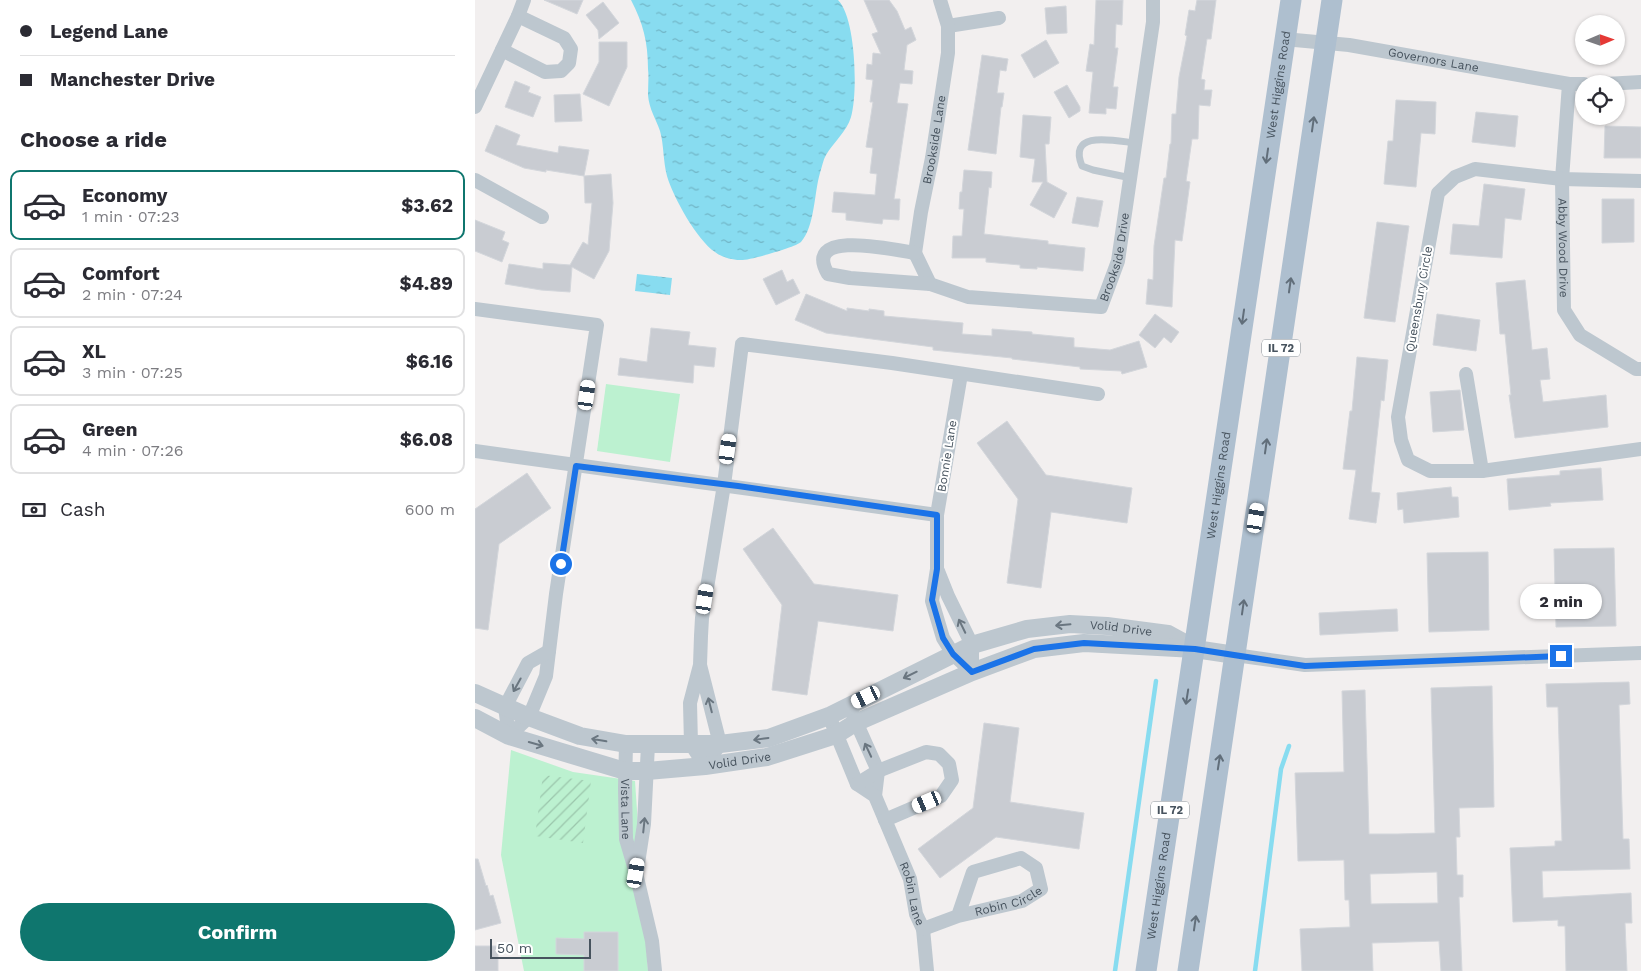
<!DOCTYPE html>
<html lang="en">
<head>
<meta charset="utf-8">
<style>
	body { margin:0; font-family:"Work Sans",sans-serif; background:#f2f2f3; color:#2b2b33; height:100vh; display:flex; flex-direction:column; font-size:19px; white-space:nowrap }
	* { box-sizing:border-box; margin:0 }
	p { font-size:16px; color:#7c7c81 }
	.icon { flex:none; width:28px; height:28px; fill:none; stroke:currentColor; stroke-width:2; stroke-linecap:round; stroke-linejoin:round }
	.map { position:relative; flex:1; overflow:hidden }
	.details { display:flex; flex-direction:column; background:#fff; width:475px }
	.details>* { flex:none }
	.hud { display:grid; align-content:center; height:110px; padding:0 20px; background:#fff }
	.needle { width:32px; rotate:88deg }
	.controls { position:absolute; left:1100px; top:15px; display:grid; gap:10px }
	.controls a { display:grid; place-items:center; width:50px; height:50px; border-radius:50%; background:#fff; box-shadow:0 1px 4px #0004; font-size:25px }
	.scale { position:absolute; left:15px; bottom:12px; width:101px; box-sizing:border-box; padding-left:5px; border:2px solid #47535e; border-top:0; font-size:14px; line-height:18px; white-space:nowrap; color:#47535e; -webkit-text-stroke:4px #fff; paint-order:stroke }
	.end { position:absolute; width:22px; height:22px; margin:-11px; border:6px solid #1a73e8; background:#fff; box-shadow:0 0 0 2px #fff }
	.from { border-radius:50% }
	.bubble { position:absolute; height:35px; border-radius:18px; background:#fff; box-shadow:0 1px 4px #0004; font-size:16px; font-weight:700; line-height:35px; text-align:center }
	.car { position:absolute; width:15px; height:30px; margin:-15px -8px; border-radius:6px; box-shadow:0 0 4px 1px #0007; background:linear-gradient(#fff 24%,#345 0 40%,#fff 0 76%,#345 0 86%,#fff 0) }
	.hud b { display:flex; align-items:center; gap:18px; height:48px; font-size:19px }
	.hud b+b { border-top:1px solid #e1e1e2 }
	.hud i { width:12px; height:12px; background:#2b2b33 }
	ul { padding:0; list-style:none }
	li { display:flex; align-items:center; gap:15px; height:70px; margin:0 10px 8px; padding:0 10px; border:2px solid #e1e1e2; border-radius:10px }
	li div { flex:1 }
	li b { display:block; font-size:19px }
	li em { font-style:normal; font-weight:700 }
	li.active { border-color:#0f766e }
	li>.icon { width:45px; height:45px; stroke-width:1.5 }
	h2 { padding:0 20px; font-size:22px; line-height:60px }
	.pay { display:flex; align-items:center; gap:12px; height:55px; padding:0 20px; font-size:19px }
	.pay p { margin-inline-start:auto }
	.action { display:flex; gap:10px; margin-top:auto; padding:10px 20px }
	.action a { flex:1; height:58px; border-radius:30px; background:#0f766e; color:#fff; font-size:20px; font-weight:700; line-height:58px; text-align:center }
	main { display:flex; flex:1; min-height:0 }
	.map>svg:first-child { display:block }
	.green { fill:#bcf1d0 }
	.garden { fill:url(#garden-furrows) }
	.water { fill:url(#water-ripples) }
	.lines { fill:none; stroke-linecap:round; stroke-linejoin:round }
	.stream { stroke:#88dcf0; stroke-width:4.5 }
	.building { fill:#c9ccd2; stroke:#d3d6db; fill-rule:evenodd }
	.service { stroke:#bdc7cf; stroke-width:7 }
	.minor { stroke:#bdc7cf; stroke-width:14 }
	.tertiary { stroke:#bdc7cf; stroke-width:18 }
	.primary { stroke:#aebfcf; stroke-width:21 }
	.oneway { stroke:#616e7a }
	.oneway2 { stroke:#6a7680 }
	.route { stroke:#1a73e8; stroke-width:6 }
	.labels { text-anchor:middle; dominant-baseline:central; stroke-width:4; stroke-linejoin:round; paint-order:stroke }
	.shield { fill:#fff; stroke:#7e878e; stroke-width:1 }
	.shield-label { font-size:11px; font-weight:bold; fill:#47535e }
	.street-label { font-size:12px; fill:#47535e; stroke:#fff }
</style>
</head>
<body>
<main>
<section class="details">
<div class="hud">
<b><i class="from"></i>Legend Lane</b>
<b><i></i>Manchester Drive</b>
</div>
<h2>Choose a ride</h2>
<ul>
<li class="active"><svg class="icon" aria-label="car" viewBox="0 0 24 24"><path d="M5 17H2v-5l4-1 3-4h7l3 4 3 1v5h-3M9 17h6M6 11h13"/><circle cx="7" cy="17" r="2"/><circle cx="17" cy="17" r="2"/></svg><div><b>Economy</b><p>1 min · 07:23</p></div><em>$3.62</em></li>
<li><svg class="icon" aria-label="car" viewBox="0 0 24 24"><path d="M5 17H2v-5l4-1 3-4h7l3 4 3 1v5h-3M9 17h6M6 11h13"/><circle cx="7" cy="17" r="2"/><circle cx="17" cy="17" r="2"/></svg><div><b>Comfort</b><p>2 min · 07:24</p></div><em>$4.89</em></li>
<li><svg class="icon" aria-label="car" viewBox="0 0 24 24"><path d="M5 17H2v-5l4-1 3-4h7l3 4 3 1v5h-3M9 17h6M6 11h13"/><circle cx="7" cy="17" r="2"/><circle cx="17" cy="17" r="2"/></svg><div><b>XL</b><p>3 min · 07:25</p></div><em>$6.16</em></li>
<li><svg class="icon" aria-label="car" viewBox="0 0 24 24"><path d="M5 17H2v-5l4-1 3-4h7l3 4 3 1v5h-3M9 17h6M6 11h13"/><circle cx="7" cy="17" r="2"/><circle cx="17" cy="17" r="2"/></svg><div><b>Green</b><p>4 min · 07:26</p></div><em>$6.08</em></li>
</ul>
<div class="pay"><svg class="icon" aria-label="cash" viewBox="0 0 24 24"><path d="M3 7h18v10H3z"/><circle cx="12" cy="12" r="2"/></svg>Cash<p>600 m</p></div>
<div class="action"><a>Confirm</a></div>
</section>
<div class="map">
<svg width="1166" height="971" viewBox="0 0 1166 971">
	<defs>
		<pattern id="garden-furrows" width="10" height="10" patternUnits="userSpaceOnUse" patternTransform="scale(1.25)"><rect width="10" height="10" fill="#bcf1d0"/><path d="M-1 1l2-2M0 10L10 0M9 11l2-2" fill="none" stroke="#9bc6ac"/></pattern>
		<pattern id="water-ripples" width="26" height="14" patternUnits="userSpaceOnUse" patternTransform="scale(1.25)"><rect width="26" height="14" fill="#88dcf0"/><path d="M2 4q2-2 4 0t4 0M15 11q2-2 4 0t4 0" fill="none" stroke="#71b5c6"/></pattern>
	</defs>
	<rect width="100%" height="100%" fill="#f2efef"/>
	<g class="green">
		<path d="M131,384L205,394L195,462L122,451Z"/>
		<path d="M36,750L98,772L160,781L173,971H49L26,855Z"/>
	</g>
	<path class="garden" d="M68,775L116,781L108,843L60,836Z"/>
	<g class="water">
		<path d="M156,0H363C381,18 383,93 376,117C372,131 358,143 351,155C348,160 347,167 345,173C339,193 340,226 326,242C321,247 273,261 265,260C257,260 246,257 240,252C222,240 198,197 192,176C188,161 189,145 185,131C181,119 174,109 173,95C173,86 174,77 173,69C173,42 168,23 156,0Z"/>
		<path d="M162,274L197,278L195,295L160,291Z"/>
	</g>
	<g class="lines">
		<g class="stream">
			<path d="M640,971L681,681"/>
			<path d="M780,971L806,769L814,746"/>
		</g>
	</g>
	<g class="building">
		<path d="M69,0H108L102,14Z"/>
		<path d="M389,0H414L422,11L430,30L436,27L441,40L432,45L429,70L438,71L437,84L425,83L422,103L433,104L419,199H425L424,220L408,219L407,224L371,220V213L357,212L359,192L400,195L402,174L395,173L398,148L391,147L398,102H395L398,80L391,79L392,64L397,65L398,53L406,54L397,34L403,32Z"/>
		<path d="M621,0H648L647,25L641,24L640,48H643L638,87H643L641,109L631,108V114L614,113L618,72L611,71L615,44L619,45Z"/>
		<path d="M722,0H741L736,39H732L726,79L730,80L729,90H737L735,106L724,105L723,139H717L711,181L715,182L707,241L700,240L697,307L671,304L673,279L678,280L679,246L689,178H691L695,144H696L697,114H701L704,77L712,36L710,35L714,10L720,11Z"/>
		<path d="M128,2L144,23L124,39L123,30L111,15Z"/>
		<path d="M591,6L592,33L572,34L570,8Z"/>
		<path d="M571,40L584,63L559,78L546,55Z"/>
		<path d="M124,42H152V67L134,106L108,94L124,62Z"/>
		<path d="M507,55L533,59L531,71L525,70L522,93H529L527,107H526L521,154L493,150Z"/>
		<path d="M40,81L55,87L53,92L66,97L58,117L30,107Z"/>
		<path d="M592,85L605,107V111L594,118L579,92Z"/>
		<path d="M105,94L107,121L80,122L79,95Z"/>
		<path d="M921,100L961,102L960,134L946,133L941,187L909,184L913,141H918Z"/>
		<path d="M1001,112L1043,116L1040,147L997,142Z"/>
		<path d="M548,115L576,117L574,144H570L572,182L592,193L579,218L555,205L568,182H557L560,159L545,157Z"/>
		<path d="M21,125L45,135L41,145L83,153L84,146L114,150L109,176L136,174L138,203L134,251L119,279L97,267L95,292L66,290L30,284L34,264L68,269V263L95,265L108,242L113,245L117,203H110L109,176L71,170V172L49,168L10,151Z"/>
		<path d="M1130,126L1166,127V158H1129Z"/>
		<path d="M489,170L517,172L516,188L514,187L509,234L573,241V244L610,248L608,271L562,267V269L545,268V265L511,262V258H477L478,236H487L489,209H484L485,192H487Z"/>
		<path d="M1009,184L1050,189L1046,220L1030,218L1027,258L975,254L978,224L1004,226Z"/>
		<path d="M602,197L628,201L623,227L597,223Z"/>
		<path d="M1127,199H1159V242L1127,243Z"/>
		<path d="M0,220L30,232L27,240L34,243L27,262L0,251Z"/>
		<path d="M902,222L934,226L920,322L889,318Z"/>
		<path d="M307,270L312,282L318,279L325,293L301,305L288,279Z"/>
		<path d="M1050,280L1057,350L1072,348L1075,379L1065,380L1068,402L1131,395L1133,427L1040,438L1034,395H1036L1030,334H1025L1021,283Z"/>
		<path d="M331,294L372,311V308L394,311V309L409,311V316L488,323L487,334L517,336V329L557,332V334L599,338V347L635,350L664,341L672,367L647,374L646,371L605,369V367L537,359V358L458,350V347L351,333L320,320Z"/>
		<path d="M680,314L704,332L696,343L689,337L680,348L664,335Z"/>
		<path d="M962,314L1005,320L1001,351L958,345Z"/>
		<path d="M176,328L215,332L213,345L241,348L239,367L219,365L218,383L143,375L145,358L172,362Z"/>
		<path d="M882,357L913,360L909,401L906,400L896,492L905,493L901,523L874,519L881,470L868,469L875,411H877Z"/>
		<path d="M985,390L989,430L958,432L955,392Z"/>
		<path d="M532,421L571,475L657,488L652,523L576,512L566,588L532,583L543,499L502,443Z"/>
		<path d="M1126,468L1128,500L1075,503L1076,506L1034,510L1032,479L1085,475V471Z"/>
		<path d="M52,473L76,508L24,544L13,630L0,628V509Z"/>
		<path d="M976,487L977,497H983L984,517L929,523L928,509L923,510L922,493Z"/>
		<path d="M298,528L339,584L423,595L418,631L343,621L332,695L297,690L307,605L268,549Z"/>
		<path d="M1139,548L1141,626L1081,627L1079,549Z"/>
		<path d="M1013,552L1014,630L954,632L952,553Z"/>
		<path d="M922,609L923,631L845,635L844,613Z"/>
		<path d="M1154,682L1155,704L1144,705L1148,839H1154L1155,869L1067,871L1068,898L1156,893L1157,923H1150L1152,971H1091L1090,926H1083V920L1038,922L1035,848L1080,846V841H1087L1083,707H1072L1071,684Z"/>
		<path d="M1017,686L1019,807L984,808L985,837H981L982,875H988V897H984L987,971H966L964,941L897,943L898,971H827L825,929L875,927L874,900H870L869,860L823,861L820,773L869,772L867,691L890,690L894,834H923L960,833L956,688ZM962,872L963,903L896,904L895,874Z"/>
		<path d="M509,723L544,728L535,802L609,813L604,849L521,837L465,878L443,849L498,808Z"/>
		<path d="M0,859H3L11,886L12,885L15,896L18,895L26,923L0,930Z"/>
		<path d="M109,932H143V971H109V955L81,954V938L109,939Z"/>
		<rect x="0" y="946" width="23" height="25"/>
	</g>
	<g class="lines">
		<path class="service" d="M656,178L618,170L607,166C592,129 641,141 660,143"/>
		<g class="minor">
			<path d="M473,26L524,18"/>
			<path id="s1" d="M809,39L874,45L1094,84H1109"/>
			<path d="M27,50L70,72L86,71L94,63L96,49L89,38L43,16"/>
			<path id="s2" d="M1094,84L1087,179L1089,310L1105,335L1161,369H1166"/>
			<path d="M1130,84L1166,82"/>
			<path d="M0,107L43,16L49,0"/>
			<path d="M0,180L67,217"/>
			<path d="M1166,181L1087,179L1000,169L980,177L963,193L923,417L926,440L933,460L955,471H1007L1166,449"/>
			<path id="s3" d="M440,253L455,284L493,297L626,307L643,261L678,22V0"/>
			<path id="s4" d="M440,253L446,212L457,158L473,53V26L465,0"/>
			<path d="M440,253C421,250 326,228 353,274L375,278L455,284"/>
			<path d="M0,309L122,325L81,594L71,676L54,717L34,736"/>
			<path d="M486,374L462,515V569L457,601L468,638L478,654L497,672"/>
			<path d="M991,374L1007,471"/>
			<path d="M0,451L462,515"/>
			<path d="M463,571L473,596L497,645V672"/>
			<path d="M760,655L830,665L1166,653"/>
			<path d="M225,665L215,703L216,744L230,766L245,744L225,665L226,636L227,618L249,485L267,344L417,363L623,394"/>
			<path d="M374,706L403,771L400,796"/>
			<path id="s5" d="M354,716L382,784L400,796L435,879L441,914L448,929L452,971"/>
			<path d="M34,736L30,707L53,663L74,651"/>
			<path id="s6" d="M151,744L150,788L151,839L161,873L177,941L180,971"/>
			<path d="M382,784L403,771L451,752L464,754L474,764L477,780L466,796L410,820"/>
			<path d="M162,870L169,824L173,745"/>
			<path id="s7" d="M448,929L483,916L547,901L566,889L561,868L546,858L498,872L483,916"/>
		</g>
		<g class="tertiary">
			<path id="s8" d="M0,693L54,717L105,736L151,744H245L294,738L354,716L497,645L552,629L595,624L632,626L693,634L715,646"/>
			<path id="s9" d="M0,718L34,736L150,771H172L230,766L292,757L361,735L380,723L497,672L559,649L609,643L720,649L760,655"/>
		</g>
		<g class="primary">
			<path id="s10" d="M671,971L816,0"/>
			<path d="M713,971L857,0"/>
		</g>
	</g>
	<defs><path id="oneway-shaft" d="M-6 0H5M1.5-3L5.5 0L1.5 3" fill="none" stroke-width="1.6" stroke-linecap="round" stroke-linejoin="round" transform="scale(1.25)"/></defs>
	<g class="oneway">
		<use href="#oneway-shaft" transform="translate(838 124) rotate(-82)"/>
		<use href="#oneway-shaft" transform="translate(792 156) rotate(98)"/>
		<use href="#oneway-shaft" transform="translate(815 285) rotate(-82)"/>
		<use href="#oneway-shaft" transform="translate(768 317) rotate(98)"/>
		<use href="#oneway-shaft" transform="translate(791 446) rotate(-82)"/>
		<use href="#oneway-shaft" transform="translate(768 607) rotate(-82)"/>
		<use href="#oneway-shaft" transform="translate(712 697) rotate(99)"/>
		<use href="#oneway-shaft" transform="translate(744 762) rotate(-81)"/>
		<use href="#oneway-shaft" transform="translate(720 923) rotate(-82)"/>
	</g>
	<g class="oneway2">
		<use href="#oneway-shaft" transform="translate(588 625) rotate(175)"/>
		<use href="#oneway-shaft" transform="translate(487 626) rotate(-116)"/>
		<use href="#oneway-shaft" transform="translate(435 675) rotate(154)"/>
		<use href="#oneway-shaft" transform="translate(42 685) rotate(119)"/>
		<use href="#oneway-shaft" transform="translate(235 705) rotate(-104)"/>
		<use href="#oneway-shaft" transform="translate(286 739) rotate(172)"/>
		<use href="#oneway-shaft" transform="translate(124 740) rotate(-170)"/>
		<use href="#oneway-shaft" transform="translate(61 744) rotate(16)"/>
		<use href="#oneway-shaft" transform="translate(393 750) rotate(-115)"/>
		<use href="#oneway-shaft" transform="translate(169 825) rotate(-84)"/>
	</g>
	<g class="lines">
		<path class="route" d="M86,564L101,466L263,486L462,515V569L457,600L468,638L478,654L497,672L559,649L609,643L720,649L830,666L1086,656"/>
	</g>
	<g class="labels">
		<g class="shield">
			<rect x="787" y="339.5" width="38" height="17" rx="4"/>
			<rect x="676" y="801.5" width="38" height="17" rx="4"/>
		</g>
		<g class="shield-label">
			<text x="806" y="348">IL 72</text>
			<text x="695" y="810">IL 72</text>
		</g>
		<g class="street-label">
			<text stroke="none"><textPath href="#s1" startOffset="151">Governors Lane</textPath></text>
			<text stroke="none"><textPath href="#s10" startOffset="896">West Higgins Road</textPath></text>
			<text stroke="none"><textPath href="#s4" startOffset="115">Brookside Lane</textPath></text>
			<text stroke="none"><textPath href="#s2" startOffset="164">Abby Wood Drive</textPath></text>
			<text stroke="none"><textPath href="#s3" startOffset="260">Brookside Drive</textPath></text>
			<text transform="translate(944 299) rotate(-80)">Queensbury Circle</text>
			<text transform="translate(472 456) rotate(-81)">Bonnie Lane</text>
			<text stroke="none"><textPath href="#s10" startOffset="491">West Higgins Road</textPath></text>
			<text stroke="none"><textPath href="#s8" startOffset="679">Volid Drive</textPath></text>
			<text stroke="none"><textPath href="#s9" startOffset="275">Volid Drive</textPath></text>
			<text stroke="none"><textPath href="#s6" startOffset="65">Vista Lane</textPath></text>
			<text stroke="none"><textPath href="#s10" startOffset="86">West Higgins Road</textPath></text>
			<text stroke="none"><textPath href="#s5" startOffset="200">Robin Lane</textPath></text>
			<text stroke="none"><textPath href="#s7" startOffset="90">Robin Circle</textPath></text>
		</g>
	</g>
</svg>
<div class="controls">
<a><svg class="needle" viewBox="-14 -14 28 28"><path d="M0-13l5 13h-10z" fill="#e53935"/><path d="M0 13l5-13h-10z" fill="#7c7c81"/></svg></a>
<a><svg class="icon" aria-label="locate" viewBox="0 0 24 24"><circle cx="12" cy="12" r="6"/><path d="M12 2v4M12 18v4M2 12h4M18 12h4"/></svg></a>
</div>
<div class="scale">50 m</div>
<i class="end from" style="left:86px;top:564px"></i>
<i class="end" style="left:1086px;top:656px"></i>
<div class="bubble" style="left:1045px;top:584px;width:82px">2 min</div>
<i class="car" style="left:112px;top:395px;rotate:8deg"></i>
<i class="car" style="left:253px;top:449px;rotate:8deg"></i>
<i class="car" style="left:781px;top:518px;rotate:9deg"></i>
<i class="car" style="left:230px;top:599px;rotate:9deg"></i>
<i class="car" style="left:391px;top:697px;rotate:244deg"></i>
<i class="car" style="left:452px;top:802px;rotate:247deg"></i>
<i class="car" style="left:161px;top:873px;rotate:10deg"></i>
</div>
</main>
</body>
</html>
